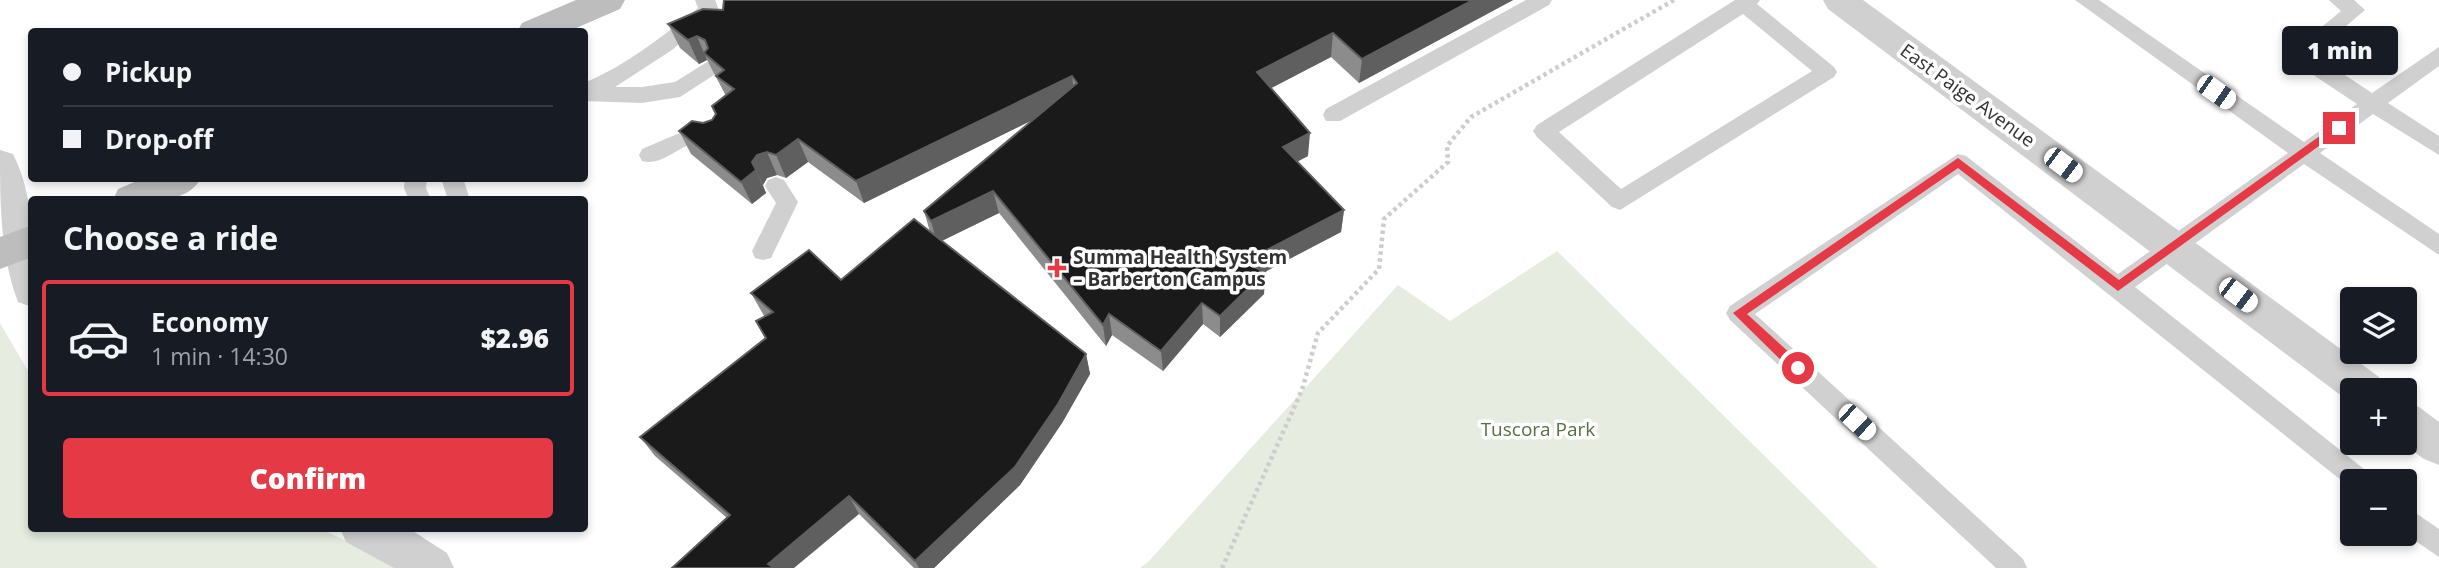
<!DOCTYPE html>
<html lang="en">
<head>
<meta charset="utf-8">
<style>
	body { margin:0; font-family:"Open Sans",sans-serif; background:#242831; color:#f1f3f6; height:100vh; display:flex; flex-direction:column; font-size:26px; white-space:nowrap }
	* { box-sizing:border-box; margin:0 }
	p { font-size:23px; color:#9ea1a6 }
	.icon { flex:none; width:38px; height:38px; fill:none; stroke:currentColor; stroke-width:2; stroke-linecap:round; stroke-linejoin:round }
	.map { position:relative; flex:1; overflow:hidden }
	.drawer { position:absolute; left:28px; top:196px; width:560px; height:336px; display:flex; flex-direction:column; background:#171b24; border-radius:7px; box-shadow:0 4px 10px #0003 }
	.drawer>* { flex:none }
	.guide { position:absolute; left:28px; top:28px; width:560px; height:154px; border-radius:7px; box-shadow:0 4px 10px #0003; display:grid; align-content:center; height:154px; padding:0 35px; background:#171b24 }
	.tools { position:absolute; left:2340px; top:287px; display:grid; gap:14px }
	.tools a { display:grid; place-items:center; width:77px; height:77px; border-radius:7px; background:#171b24; box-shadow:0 4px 10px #0003; font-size:35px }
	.end { position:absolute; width:32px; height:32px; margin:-16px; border:9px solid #e63946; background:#fff; box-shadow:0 0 0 4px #fff }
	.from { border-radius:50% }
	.bubble { position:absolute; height:49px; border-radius:7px; background:#171b24; box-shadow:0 4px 10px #0003; font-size:23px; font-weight:800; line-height:49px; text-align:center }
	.car { position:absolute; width:21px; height:42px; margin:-21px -10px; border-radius:9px; box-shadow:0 0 5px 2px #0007; background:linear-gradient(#fff 24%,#345 0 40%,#fff 0 76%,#345 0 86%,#fff 0) }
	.guide b { display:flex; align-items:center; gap:24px; height:66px; font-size:26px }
	.guide b+b { border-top:2px solid #363941 }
	.guide i { width:18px; height:18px; background:#f1f3f6 }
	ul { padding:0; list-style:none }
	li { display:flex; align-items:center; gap:21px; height:116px; margin:0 14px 10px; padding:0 21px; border:4px solid transparent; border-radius:7px }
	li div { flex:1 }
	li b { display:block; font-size:26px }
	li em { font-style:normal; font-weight:800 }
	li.selected { border-color:#e63946 }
	li>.icon { width:63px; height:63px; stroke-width:1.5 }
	h2 { padding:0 35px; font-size:32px; line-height:84px }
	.cta { display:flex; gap:14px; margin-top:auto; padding:14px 35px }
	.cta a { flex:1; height:80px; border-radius:7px; background:#e63946; color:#fff; font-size:28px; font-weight:800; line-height:80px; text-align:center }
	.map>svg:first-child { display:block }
	.green { fill:#e6ecdf }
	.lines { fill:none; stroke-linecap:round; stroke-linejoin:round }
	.path { stroke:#cdcdcd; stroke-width:4.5; stroke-dasharray:3.5 3.5; stroke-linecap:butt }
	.service { fill:#d0d0d0; fill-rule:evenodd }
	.minor { fill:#d0d0d0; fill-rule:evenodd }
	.secondary { fill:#bdbdbd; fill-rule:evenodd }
	.wall { fill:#8c8c8c }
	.shaded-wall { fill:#5f5f5f }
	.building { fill:#1a1a1a; stroke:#5f5f5f; stroke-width:2 }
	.route { fill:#e63946 }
	.poi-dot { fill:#e63946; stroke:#fff; stroke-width:2.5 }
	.labels { text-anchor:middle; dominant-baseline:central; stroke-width:7; stroke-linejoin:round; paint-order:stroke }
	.street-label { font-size:19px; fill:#333; stroke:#fff }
	.poi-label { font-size:19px; font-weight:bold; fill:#333; stroke:#fff; text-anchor:start }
	.park-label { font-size:19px; fill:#56703f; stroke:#fff }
</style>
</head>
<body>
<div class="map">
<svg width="2439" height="568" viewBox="0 0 2439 568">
	<rect width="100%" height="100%" fill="#fff"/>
	<g class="green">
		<path d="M1557,251L1878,568H1140L1149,561L1398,285L1450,321Z"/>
		<path d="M0,323L31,376L32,528L321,529L404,568H0Z"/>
	</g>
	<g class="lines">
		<path class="path" d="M1222,568L1302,390L1318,333L1379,269L1384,219L1448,162L1447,146L1471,117L1674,0"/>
		<g class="service">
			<path d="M695,0H715L719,10L672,50L615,87H642L675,82L707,62L714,65L717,70L714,75L680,97L642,103L584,101V83C627,65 663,36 698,8Z"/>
			<path d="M1526,0H1552L1549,5L1340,121H1326L1323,115L1326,109Z"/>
			<path d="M1735,0H1760L1757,4L1834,67L1837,72L1834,77L1620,210L1612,207L1537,137L1533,131L1537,125ZM1743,14L1812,71L1621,189L1559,132Z"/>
			<path d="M2075,0H2099L2304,142L2357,104L2291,60L2288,55L2341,11L2329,0H2354L2365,10L2313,54L2372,93L2439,47V66L2388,103L2439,136V155L2373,114L2320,153L2439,234V255L2304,164L2135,287L2369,473L2372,481H2352V489L1958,174L1755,314L2023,559L2027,568H1996L1730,320L1726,313L1730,306L1958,154L1966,156L2118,274L2288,153Z"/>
			<path d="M696,126L719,128L723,134L719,140C710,143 700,141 691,144C675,150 659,166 642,161L639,155L642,149Z"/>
			<path d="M776,177L784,180L798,202L771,258L763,260L755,258L752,251L776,203L765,186L768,180Z"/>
			<path d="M405,178H427L426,188L431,200H409L404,188Z"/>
			<path d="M441,178H463L470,200H448Z"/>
			<path d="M2404,505L2439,529V557L2404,533Z"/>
		</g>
		<g class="minor">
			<path d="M1823,0H1863L2379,377L2385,390H2352L2351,403L1828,9Z"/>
			<path d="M0,150L13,154C37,201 32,256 32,307L18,302C0,255 0,201 0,150Z"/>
			<path d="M2404,402L2419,407L2439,422V465L2424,459L2402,443Z"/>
			<path d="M340,528H408L447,553L454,568H394L346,542Z"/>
		</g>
		<g class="secondary">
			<path d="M576,0H625L620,9L567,32H517L522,23Z"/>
			<path d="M144,178H201C186,207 141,200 113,200L118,189Z"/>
			<path d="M32,225V257L0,269V237Z"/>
		</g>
	</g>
	<path class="wall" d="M724,0H1513L1359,83L1331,57L1271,88L1308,156L1297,161L1344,210L1341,232L1265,272L1264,294L1220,337L1203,324L1163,371L1112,335L1106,346L999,213L942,241L1086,354L1090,374L1062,423L1020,485L934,568H914L859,514L727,518L655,456L640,437L765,338L756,321L765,317L763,314L751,293L841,280L930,232L924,211L1033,120L864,203L808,162L786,178L777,175L767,178L763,185L766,193L752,204L691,154L679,131L712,120L726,96L707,60L699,64L680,48L668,24L723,10Z"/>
	<g class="shaded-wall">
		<path d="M1473,0H1513L1359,83L1362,59Z"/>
		<path d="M1333,33L1331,57L1256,96L1257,72Z"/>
		<path d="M697,36L707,60L699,64L688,40Z"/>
		<path d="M1072,76L1075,99L864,203L856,181Z"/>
		<path d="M1310,133L1308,156L1282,170L1283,147Z"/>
		<path d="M798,139L808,162L786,178L776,155Z"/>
		<path d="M767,152L777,175L767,178L763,185L752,162L757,155Z"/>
		<path d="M756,170L766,193L752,204L741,182Z"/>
		<path d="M993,191L999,213L937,243L931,221Z"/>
		<path d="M1344,210L1341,232L1243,283L1244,262Z"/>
		<path d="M1265,272L1264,294L1220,337V316Z"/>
		<path d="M1202,303L1203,324L1163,371L1161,351Z"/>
		<path d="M1109,314L1112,335L1106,346L1103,325Z"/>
		<path d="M1086,354L1090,374L1062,423L1020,485L934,568H919L915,561Z"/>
		<path d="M849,496L859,514L794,568H771L768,564Z"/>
	</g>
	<g class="building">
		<path d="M724,0H1473L1362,59L1333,33L1257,72L1310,133L1283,147L1344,210L1244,262L1265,272L1220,316L1202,303L1161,351L1109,314L1103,325L993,191L931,221L924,211L1077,83L1072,76L856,181L798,139L776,155L767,152L757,155L752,162L756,170L741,182L679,131L692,121L703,123L712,120L716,114L712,106L734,89L716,76L724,70L704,53L708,48L705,40L697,36L688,40L668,24L703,9L723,10Z"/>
		<path d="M914,219L1086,354L1058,404L1015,467L915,561L849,496L768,564L775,568H672L730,515L640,437L766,338L756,321L773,312L751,293L809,250L841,280Z"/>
	</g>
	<path class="route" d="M2335,125L2344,128L2118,291L1958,168L1747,314L1802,364V372H1793L1733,313L1958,158L2119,280Z"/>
	<path class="poi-dot" d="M1053.5 257.5h7v7h7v7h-7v7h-7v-7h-7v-7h7z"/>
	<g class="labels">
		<g class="street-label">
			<text transform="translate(1968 95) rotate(36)">East Paige Avenue</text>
		</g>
		<g class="poi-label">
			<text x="1073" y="257">Summa Health System<tspan x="1073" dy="22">– Barberton Campus</tspan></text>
		</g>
		<g class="park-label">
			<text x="1538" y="429">Tuscora Park</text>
		</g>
	</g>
</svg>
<div class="tools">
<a><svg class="icon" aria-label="layers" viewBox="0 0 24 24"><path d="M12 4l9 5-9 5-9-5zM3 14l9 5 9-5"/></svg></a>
<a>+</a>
<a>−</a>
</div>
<i class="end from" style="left:1798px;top:368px"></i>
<i class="end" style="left:2339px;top:128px"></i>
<div class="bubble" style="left:2282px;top:26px;width:116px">1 min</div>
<i class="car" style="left:2216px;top:92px;rotate:125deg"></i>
<i class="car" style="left:2063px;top:165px;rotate:127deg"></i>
<i class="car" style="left:2238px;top:295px;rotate:127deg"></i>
<i class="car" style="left:1857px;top:422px;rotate:133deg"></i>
<div class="guide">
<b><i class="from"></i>Pickup</b>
<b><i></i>Drop-off</b>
</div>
<section class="drawer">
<h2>Choose a ride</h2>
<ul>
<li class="selected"><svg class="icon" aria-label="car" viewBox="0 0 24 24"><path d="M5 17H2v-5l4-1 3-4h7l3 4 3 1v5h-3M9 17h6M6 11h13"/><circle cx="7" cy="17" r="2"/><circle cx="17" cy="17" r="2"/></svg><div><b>Economy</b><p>1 min · 14:30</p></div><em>$2.96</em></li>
</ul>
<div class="cta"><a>Confirm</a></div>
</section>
</div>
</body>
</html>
